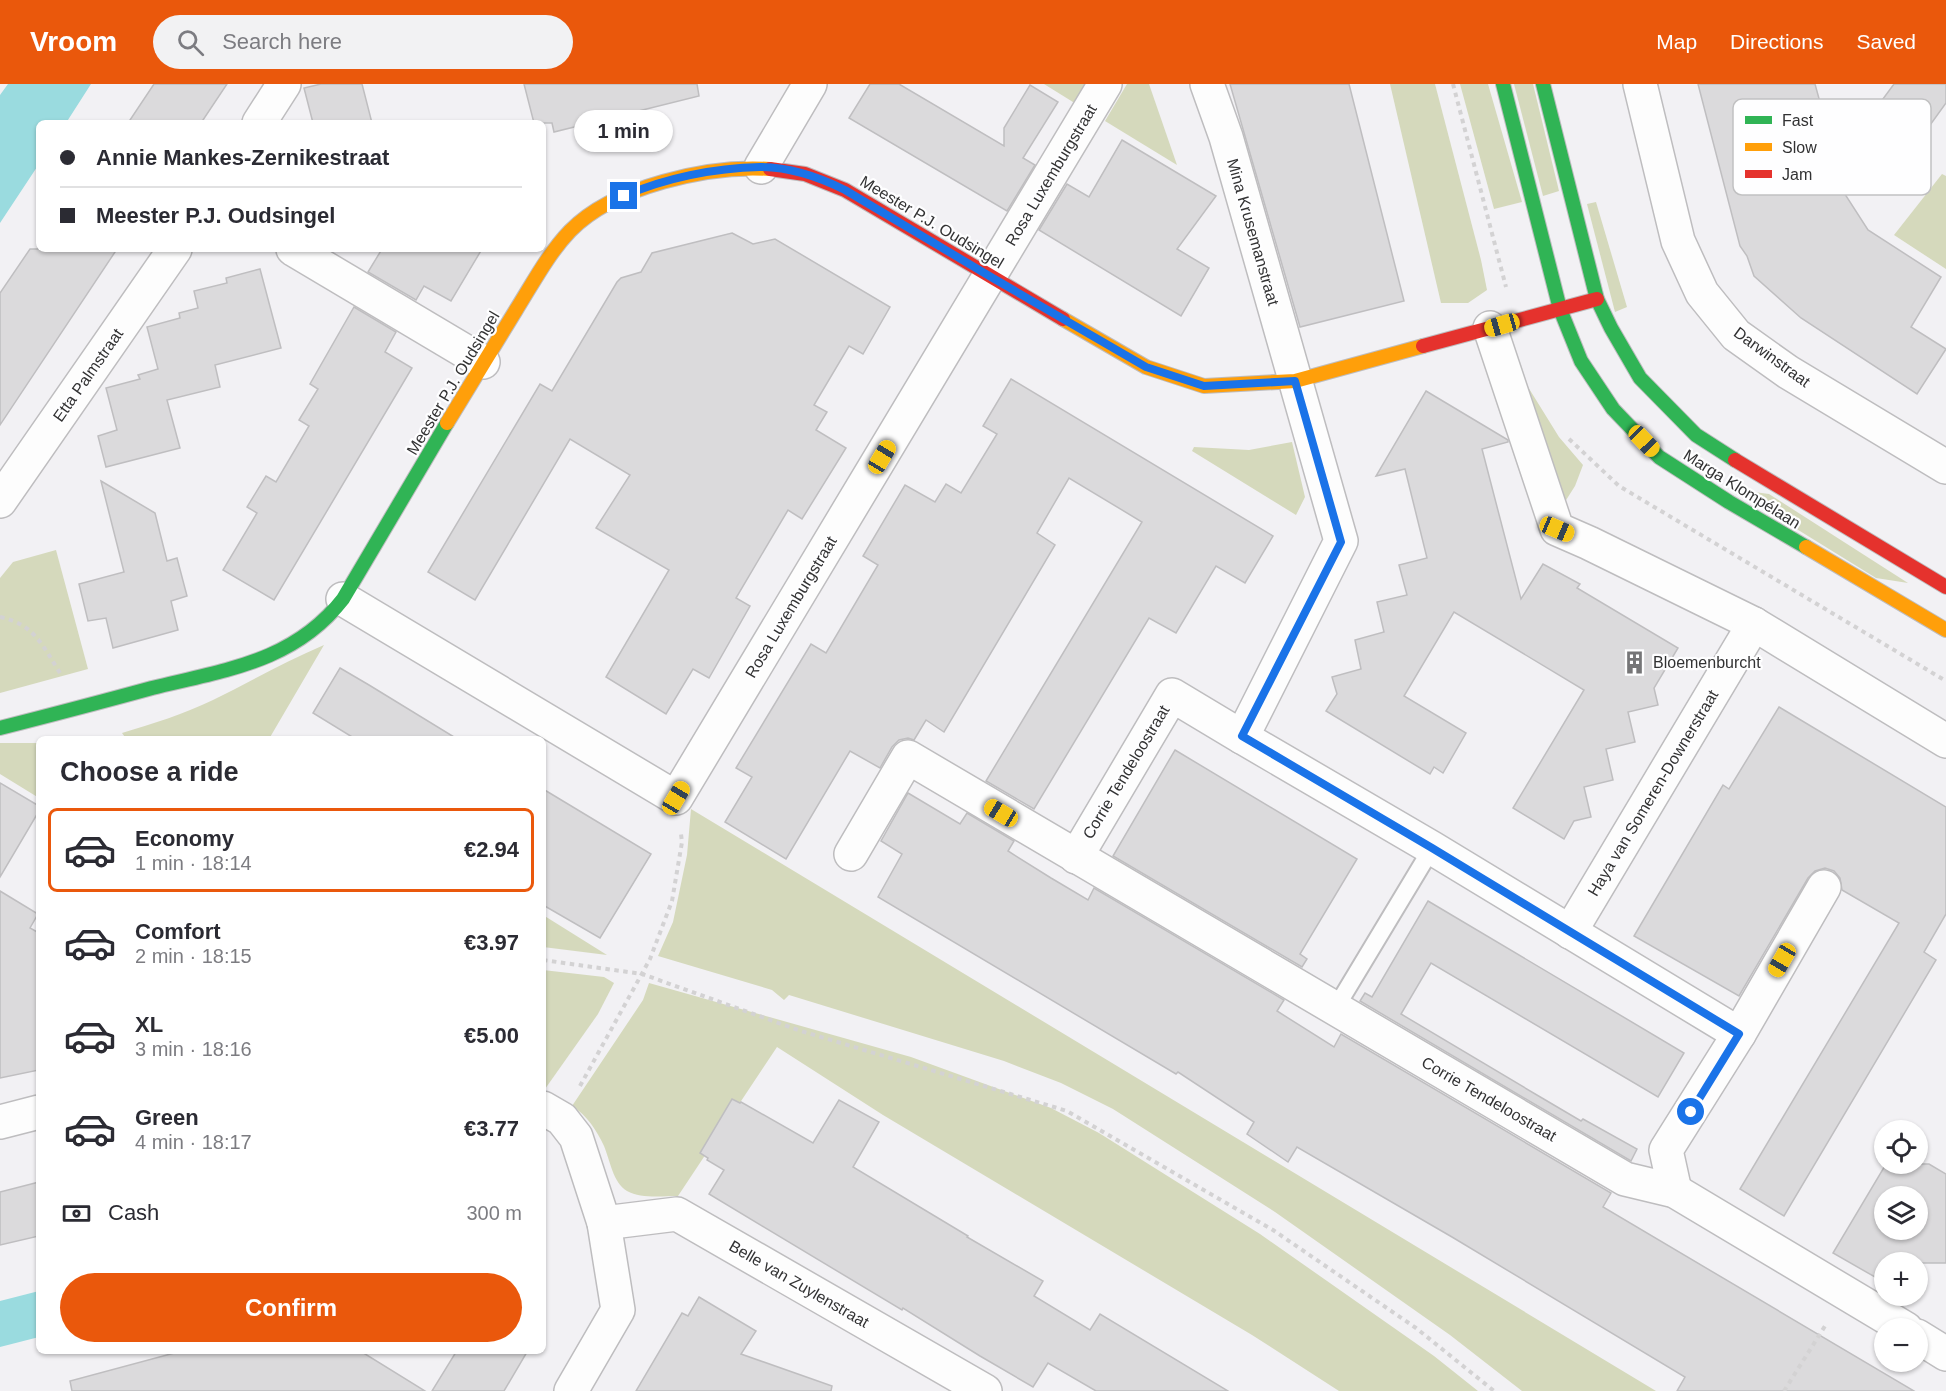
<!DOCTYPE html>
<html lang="en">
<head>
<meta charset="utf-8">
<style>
	body { margin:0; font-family:Arial,sans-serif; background:#f2f2f3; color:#2b2b33; height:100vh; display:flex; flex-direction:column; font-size:22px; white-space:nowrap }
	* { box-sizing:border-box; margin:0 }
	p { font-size:20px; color:#7c7c81 }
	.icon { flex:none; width:33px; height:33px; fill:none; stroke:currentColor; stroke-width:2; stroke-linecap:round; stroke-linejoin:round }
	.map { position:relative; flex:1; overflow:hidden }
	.drawer { position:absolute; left:36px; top:652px; width:510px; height:618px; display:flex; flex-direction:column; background:#fff; border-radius:9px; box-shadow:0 2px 4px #0004 }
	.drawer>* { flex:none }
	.hud { position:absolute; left:36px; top:36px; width:510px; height:132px; border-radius:9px; box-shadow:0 2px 4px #0004; display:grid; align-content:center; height:132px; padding:0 24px; background:#fff }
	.tools { position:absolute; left:1874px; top:1036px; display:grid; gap:12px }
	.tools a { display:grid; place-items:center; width:54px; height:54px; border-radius:50%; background:#fff; box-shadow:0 2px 4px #0004; font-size:30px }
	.end { position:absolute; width:27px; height:27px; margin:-14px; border:8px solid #1a73e8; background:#fff; box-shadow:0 0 0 3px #fff }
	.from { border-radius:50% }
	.bubble { position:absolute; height:42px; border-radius:21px; background:#fff; box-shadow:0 2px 4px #0004; font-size:20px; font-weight:700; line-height:42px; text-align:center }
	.car { position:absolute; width:18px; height:36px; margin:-18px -9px; border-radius:8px; box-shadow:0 0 4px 2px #0007; background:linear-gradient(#f5c518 24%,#345 0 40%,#f5c518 0 76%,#345 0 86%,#f5c518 0) }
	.hud b { display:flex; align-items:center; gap:21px; height:57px; font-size:22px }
	.hud b+b { border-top:2px solid #e1e1e2 }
	.hud i { width:15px; height:15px; background:#2b2b33 }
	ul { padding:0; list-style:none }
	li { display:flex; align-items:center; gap:18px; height:84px; margin:0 12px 9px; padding:0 12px; border:3px solid transparent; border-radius:9px }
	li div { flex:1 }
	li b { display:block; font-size:22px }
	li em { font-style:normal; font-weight:700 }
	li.current { border-color:#ea580c }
	li>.icon { width:54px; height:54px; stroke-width:1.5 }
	h2 { padding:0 24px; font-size:27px; line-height:72px }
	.pay { display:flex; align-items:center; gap:15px; height:66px; padding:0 24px; font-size:22px }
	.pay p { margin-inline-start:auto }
	.button { display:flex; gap:12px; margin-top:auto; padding:12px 24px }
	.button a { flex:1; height:69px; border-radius:36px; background:#ea580c; color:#fff; font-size:24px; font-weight:700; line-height:69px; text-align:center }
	header { display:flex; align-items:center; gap:36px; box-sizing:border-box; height:84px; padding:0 30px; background:#ea580c; color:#fff }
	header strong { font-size:28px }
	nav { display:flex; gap:33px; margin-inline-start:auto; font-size:21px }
	.search { width:420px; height:54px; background:#f2f2f3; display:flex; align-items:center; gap:15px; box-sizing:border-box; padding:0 21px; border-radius:33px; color:#7c7c81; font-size:22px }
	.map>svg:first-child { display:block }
	.green { fill:#d5d9bc }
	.water { fill:#9adbdf }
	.building { fill:#dbdadc; stroke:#bfbec0; stroke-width:1.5; fill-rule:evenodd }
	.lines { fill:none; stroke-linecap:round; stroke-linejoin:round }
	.lane-casing { stroke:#bebdbf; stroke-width:20 }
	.street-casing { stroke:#bebdbf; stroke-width:36 }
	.fast-casing { stroke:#bebdbf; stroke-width:16 }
	.slow-casing { stroke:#bebdbf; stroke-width:16 }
	.jam-casing { stroke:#bebdbf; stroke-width:16 }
	.path { stroke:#d3d2d3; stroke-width:4; stroke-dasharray:4.5 4.5; stroke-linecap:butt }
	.lane { stroke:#fdfdfd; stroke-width:16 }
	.street { stroke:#fdfdfd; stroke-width:33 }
	.fast { stroke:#30b455; stroke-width:14 }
	.slow { stroke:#ff9f0a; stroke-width:14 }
	.jam { stroke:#e5322d; stroke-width:14 }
	.route { stroke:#1a73e8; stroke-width:8 }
	.labels { text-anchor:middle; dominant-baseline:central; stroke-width:4.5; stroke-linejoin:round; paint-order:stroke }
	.street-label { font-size:16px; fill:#323233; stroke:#fefeff }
	.poi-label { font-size:16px; fill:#323233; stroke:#fefeff; text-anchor:start }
	.key { fill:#fefeff; stroke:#c1c1c2; stroke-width:1.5 }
	.key-label { font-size:16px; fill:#323233 }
</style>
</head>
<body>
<header>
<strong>Vroom</strong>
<div class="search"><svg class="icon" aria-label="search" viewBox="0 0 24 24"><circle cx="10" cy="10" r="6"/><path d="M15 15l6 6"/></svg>Search here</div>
<nav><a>Map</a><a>Directions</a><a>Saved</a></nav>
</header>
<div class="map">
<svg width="1946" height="1307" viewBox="0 0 1946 1307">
	<rect width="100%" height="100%" fill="#f2f1f4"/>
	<g class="green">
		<path d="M1044,0H1095L1081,23Z"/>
		<path d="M1127,0H1149L1177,81L1105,37Z"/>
		<path d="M1390,0H1435L1481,176L1487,206L1468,219H1441Z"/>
		<path d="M1460,0H1488L1522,118L1494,125Z"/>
		<path d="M1514,0H1533L1559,107L1543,112Z"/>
		<path d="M1942,90L1946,92V185L1894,151Z"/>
		<path d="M1596,118L1627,223L1615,228L1587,120Z"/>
		<path d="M1520,290L1559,353L1583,381L1575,402L1556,432Z"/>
		<path d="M1292,358L1305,413L1296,431L1192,367L1194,363L1249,366Z"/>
		<path d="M1732,405L1769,410L1908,499L1876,494Z"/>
		<path d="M56,466L88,585L0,609V494L13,478Z"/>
		<path d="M324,561L269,655L127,656L122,649C152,640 184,630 213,616C250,598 286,577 324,561Z"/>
		<path d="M0,659H39V714L0,690Z"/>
		<path d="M691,725L1656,1307H1522L1450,1251L1275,1128L1113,1025L1061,999L1004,977L789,911L784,916L772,906L658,872L673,838L687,771Z"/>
		<path d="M543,831L607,871L543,863Z"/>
		<path d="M543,886L604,893L614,899L598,930L545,1005L543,1004Z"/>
		<path d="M649,899L911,973L1051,1024L1099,1049L1260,1150L1434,1272L1478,1307H1339L1252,1251L883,1031L777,963L678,1112C663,1112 641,1115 627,1107C613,1099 610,1076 604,1062C597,1047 587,1031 572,1022L643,916Z"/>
	</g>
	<g class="water">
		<path d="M8,0H91L66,39H39V80L0,139V11Z"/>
		<path d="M39,1207V1253L0,1263V1217Z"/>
	</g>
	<g class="building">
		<path d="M154,0H227L201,39H128Z"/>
		<path d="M321,0H362L372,39H313L304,4Z"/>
		<path d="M524,0H697L699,12L554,48L552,39H534Z"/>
		<path d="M870,0H899L1004,62V44L1030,1L1058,18L1023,74L1035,81L1007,127L849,34Z"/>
		<path d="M1230,0H1349L1404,217L1300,243Z"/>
		<path d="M1698,0H1815L1835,73H1821L1868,146L1941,193L1911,243L1946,265L1917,310L1801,234L1754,192L1747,172L1740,162Z"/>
		<path d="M1894,0H1946V19L1907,73H1840Z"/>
		<path d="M1122,56L1216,112L1177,165L1209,184L1181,232L1039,146L1067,100L1089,113Z"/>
		<path d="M732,149L753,160L775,155L890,223L863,270L849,262L814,321L827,328L816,346L846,364L802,435L788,426L736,514L750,522L709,594L693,585L666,630L606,593L669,486L596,444L630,391L570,355L475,516L428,488L540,300L552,307L617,198L621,194L641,188L652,169Z"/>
		<path d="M30,165H117L0,341V209Z"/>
		<path d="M382,165H482L451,217L424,202L416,216L368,188Z"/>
		<path d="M260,185L281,264L215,281L220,303L167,316L180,364L106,383L98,352L117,346L106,304L140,295L138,291L158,285L147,243L180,234L179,229L198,224L194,207L227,199L226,194Z"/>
		<path d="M354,223L396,248L385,268L412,284L274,516L223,486L257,429L247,423L266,392L276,398L309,342L299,336L318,305L310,300Z"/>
		<path d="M1011,295L1273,452L1245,499L1216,482L1176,549L1149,534L1034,725L986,697L1142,438L1069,394L1037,449L1055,461L944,648L926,636L914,656L908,654L899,656L892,663L880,684L850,667L786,775L725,738L752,693L736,684L811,560L826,569L878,481L863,472L905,401L935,418L946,400L961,409L997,350L983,342Z"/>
		<path d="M1426,307L1508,356V358L1482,365L1521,515L1543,480L1580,500L1577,504L1678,564L1654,604L1658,621L1628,628L1635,658L1606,665L1613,696L1584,703L1591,733L1574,737L1564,755L1513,724L1584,606L1454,528L1404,612L1466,649L1443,689L1434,683L1430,690L1326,627L1337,610L1332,593L1361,585L1355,556L1384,548L1377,518L1407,511L1399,481L1427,474L1405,385L1376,392Z"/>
		<path d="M101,397L155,429L167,477L177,474L187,512L171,517L178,546L113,564L106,534L88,537L79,500L124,488Z"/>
		<path d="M340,584L369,601L459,656H357L313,629Z"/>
		<path d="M1779,623L1946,723V830L1924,868L1936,876L1784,1132L1740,1105L1899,839L1842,806L1840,794L1834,787L1825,784L1815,787L1808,794L1739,912L1634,852L1723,701L1729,705Z"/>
		<path d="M1175,666L1357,775L1300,870L1307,875L1302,883L1113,772Z"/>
		<path d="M0,699L39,722V727L0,793Z"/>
		<path d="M543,705L651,770L600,854L543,821Z"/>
		<path d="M908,709L960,740L967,729L1014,757L1008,767L1051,794L1088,816L1094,804L1284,916L1277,927L1334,963L1341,950L1611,1109L1603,1123L1914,1307H1677L1685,1293L1452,1153L1297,1063L1288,1078L1247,1050L1254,1038L1178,988L1176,990L878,813L902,770L881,757Z"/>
		<path d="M0,807L38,830L30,844L39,849V986L0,994Z"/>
		<path d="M1428,817L1684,969L1658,1013L1431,879L1401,930L1542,1014L1581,1037L1583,1035L1637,1065L1631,1077L1360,917L1365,909L1372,913Z"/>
		<path d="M732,1015L740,1019L741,1018L813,1059L839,1016L879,1038L853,1083L968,1152L967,1153L1043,1197L1034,1212L1090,1246L1100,1230L1228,1307H1096L1048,1279L1033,1303L980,1272L903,1224L902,1226L709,1110L724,1086L707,1076L708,1074L700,1069Z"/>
		<path d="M1886,1080H1929L1946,1090V1179H1884V1193L1882,1197L1833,1169ZM1884,1113H1917V1146H1884Z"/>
		<path d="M39,1098V1152L0,1161V1108Z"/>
		<path d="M699,1213L756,1247L741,1270L832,1302L831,1307H636L682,1229L688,1232Z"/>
		<path d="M178,1268H362L425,1307H72L70,1297Z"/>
		<path d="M456,1268H527L504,1307H432Z"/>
	</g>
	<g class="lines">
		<defs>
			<path id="lane" d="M1335,925L1432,764"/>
			<g id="street">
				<path d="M1207,0L1226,53L1341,457L1242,653L1432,764L1739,950"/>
				<path d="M1640,0L1678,157L1702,209L1736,251L1788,288L1946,383"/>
				<path d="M259,39L284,0"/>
				<path d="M761,83L810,0"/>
				<path d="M293,165L483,278"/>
				<path d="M1490,244L1557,445L1589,459L1754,540L1946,657"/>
				<path d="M0,417L175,165"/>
				<path d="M343,515L676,714L1105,0"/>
				<path d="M851,770L908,673L1625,1095L1675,1107L1906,1245"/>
				<path d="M1076,773L1172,611L1242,653"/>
				<path d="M1570,848L1754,540"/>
				<path d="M543,1024L562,1035L576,1053L604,1139L618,1226L571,1307"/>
				<path d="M0,1038L39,1028"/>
				<path d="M1675,1107L1666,1066L1739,950L1824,803"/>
				<path d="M604,1139L677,1130L985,1307"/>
				<path d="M1917,1252L1946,1270"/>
			</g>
			<g id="fast">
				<path d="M1503,0L1560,225L1581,277L1613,325L1659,373L1729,418L1806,463"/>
				<path d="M1543,0L1597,215L1611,244L1640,294L1696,351L1735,376"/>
				<path d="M0,644C51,631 101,618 152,604C225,586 294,578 343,515L447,339"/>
			</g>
			<g id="slow">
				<path d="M1063,235L1146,283L1204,302L1295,297L1423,262"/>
				<path d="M447,339C470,301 493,264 516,226C533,199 548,170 570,147C614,102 709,81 770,85"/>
				<path d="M1806,463L1946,546"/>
			</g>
			<g id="jam">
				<path d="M770,85L805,90L845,106L1063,235"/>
				<path d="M1423,262L1597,215"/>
				<path d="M1735,376L1946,503"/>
			</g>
		</defs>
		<use href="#lane" class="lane-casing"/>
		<use href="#street" class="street-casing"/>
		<use href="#fast" class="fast-casing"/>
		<use href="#slow" class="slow-casing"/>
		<use href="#jam" class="jam-casing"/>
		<g class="path">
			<path d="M1453,0L1506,203"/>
			<path d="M1569,355L1619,402L1946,597"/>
			<path d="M0,533C34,540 43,562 60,589"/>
			<path d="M543,876L642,890L801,947L1067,1027L1273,1146L1416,1244L1494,1307"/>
			<path d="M580,1002L650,875L672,817L682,758L681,750"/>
			<path d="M1784,1307L1825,1242"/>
		</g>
		<use href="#lane" class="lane"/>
		<use href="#street" class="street"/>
		<use href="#fast" class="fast"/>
		<use href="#slow" class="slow"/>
		<use href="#jam" class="jam"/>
	</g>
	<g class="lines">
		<path class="route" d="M624,112C665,94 714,84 760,83C789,83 819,93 845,106L991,193L1146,283L1204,302L1295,297L1341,458L1242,652L1432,764L1739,950L1691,1028"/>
	</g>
	<defs>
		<symbol id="building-bare" viewBox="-9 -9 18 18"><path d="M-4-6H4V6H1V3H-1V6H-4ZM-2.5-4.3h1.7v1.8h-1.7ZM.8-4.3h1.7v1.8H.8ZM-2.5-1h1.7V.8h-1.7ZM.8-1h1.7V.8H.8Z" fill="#757577" stroke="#fefeff" stroke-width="2.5" paint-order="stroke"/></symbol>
	</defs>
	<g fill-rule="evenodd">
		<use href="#building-bare" x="1618" y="562" width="33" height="33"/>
	</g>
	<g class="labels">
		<g class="street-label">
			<text transform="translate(1051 91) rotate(-59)">Rosa Luxemburgstraat</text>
			<text transform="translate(932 138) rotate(31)">Meester P.J. Oudsingel</text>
			<text transform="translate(1253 148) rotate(74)">Mina Krusemanstraat</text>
			<text transform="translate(1772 273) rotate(36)">Darwinstraat</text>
			<text transform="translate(88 291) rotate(-55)">Etta Palmstraat</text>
			<text transform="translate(453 299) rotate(-59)">Meester P.J. Oudsingel</text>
			<text transform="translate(1742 405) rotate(32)">Marga Klompélaan</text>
			<text transform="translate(791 523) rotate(-59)">Rosa Luxemburgstraat</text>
			<text transform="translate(1126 688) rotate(-59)">Corrie Tendeloostraat</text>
			<text transform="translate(1653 709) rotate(-59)">Haya van Someren-Downerstraat</text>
			<text transform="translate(1489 1015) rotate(30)">Corrie Tendeloostraat</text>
			<text transform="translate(799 1200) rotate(30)">Belle van Zuylenstraat</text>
		</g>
		<g class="poi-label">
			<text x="1653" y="578">Bloemenburcht</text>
		</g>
	</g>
	<rect x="1733" y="15" width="198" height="96" rx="9" class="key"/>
	<rect x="1745" y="32" width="27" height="8" fill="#30b455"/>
	<rect x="1745" y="59" width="27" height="8" fill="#ff9f0a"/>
	<rect x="1745" y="86" width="27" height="8" fill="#e5322d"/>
	<g class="key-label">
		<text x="1782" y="42">Fast</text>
		<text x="1782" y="69">Slow</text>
		<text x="1782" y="96">Jam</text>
	</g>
</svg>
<div class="tools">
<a><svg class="icon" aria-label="locate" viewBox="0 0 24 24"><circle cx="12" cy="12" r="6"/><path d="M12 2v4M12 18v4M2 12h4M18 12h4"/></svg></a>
<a><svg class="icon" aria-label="layers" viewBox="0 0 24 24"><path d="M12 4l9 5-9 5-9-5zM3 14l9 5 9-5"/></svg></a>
<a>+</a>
<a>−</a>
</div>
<i class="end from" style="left:1691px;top:1028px"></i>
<i class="end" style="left:624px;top:112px"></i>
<div class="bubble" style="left:574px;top:26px;width:99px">1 min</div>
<i class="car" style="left:1502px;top:241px;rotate:254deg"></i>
<i class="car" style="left:1644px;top:357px;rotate:136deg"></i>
<i class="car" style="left:882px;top:373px;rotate:31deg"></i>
<i class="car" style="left:1557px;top:445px;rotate:113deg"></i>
<i class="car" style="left:676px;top:714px;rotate:31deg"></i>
<i class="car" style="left:1001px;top:729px;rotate:301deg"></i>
<i class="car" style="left:1782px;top:876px;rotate:210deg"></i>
<div class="hud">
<b><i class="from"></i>Annie Mankes-Zernikestraat</b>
<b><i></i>Meester P.J. Oudsingel</b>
</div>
<section class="drawer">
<h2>Choose a ride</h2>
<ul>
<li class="current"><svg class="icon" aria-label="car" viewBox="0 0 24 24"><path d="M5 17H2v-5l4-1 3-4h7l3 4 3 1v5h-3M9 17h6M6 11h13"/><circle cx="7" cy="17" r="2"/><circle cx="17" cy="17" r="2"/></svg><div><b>Economy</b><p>1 min · 18:14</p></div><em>€2.94</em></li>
<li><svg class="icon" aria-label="car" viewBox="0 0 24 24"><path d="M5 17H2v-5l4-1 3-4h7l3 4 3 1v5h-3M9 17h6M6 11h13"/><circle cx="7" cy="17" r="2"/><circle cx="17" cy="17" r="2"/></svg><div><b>Comfort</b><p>2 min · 18:15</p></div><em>€3.97</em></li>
<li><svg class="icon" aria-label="car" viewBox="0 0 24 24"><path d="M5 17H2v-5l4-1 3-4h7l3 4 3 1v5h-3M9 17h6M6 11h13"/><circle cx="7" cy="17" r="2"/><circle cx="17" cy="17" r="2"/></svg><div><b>XL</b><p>3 min · 18:16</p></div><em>€5.00</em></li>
<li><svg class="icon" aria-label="car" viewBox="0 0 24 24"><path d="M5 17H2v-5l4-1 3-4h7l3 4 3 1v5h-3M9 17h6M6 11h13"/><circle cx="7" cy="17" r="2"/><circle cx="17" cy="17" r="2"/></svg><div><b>Green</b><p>4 min · 18:17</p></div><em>€3.77</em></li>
</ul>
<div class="pay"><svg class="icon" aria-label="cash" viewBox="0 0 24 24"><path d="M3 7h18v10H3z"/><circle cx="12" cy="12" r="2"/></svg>Cash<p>300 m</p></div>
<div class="button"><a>Confirm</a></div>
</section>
</div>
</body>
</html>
